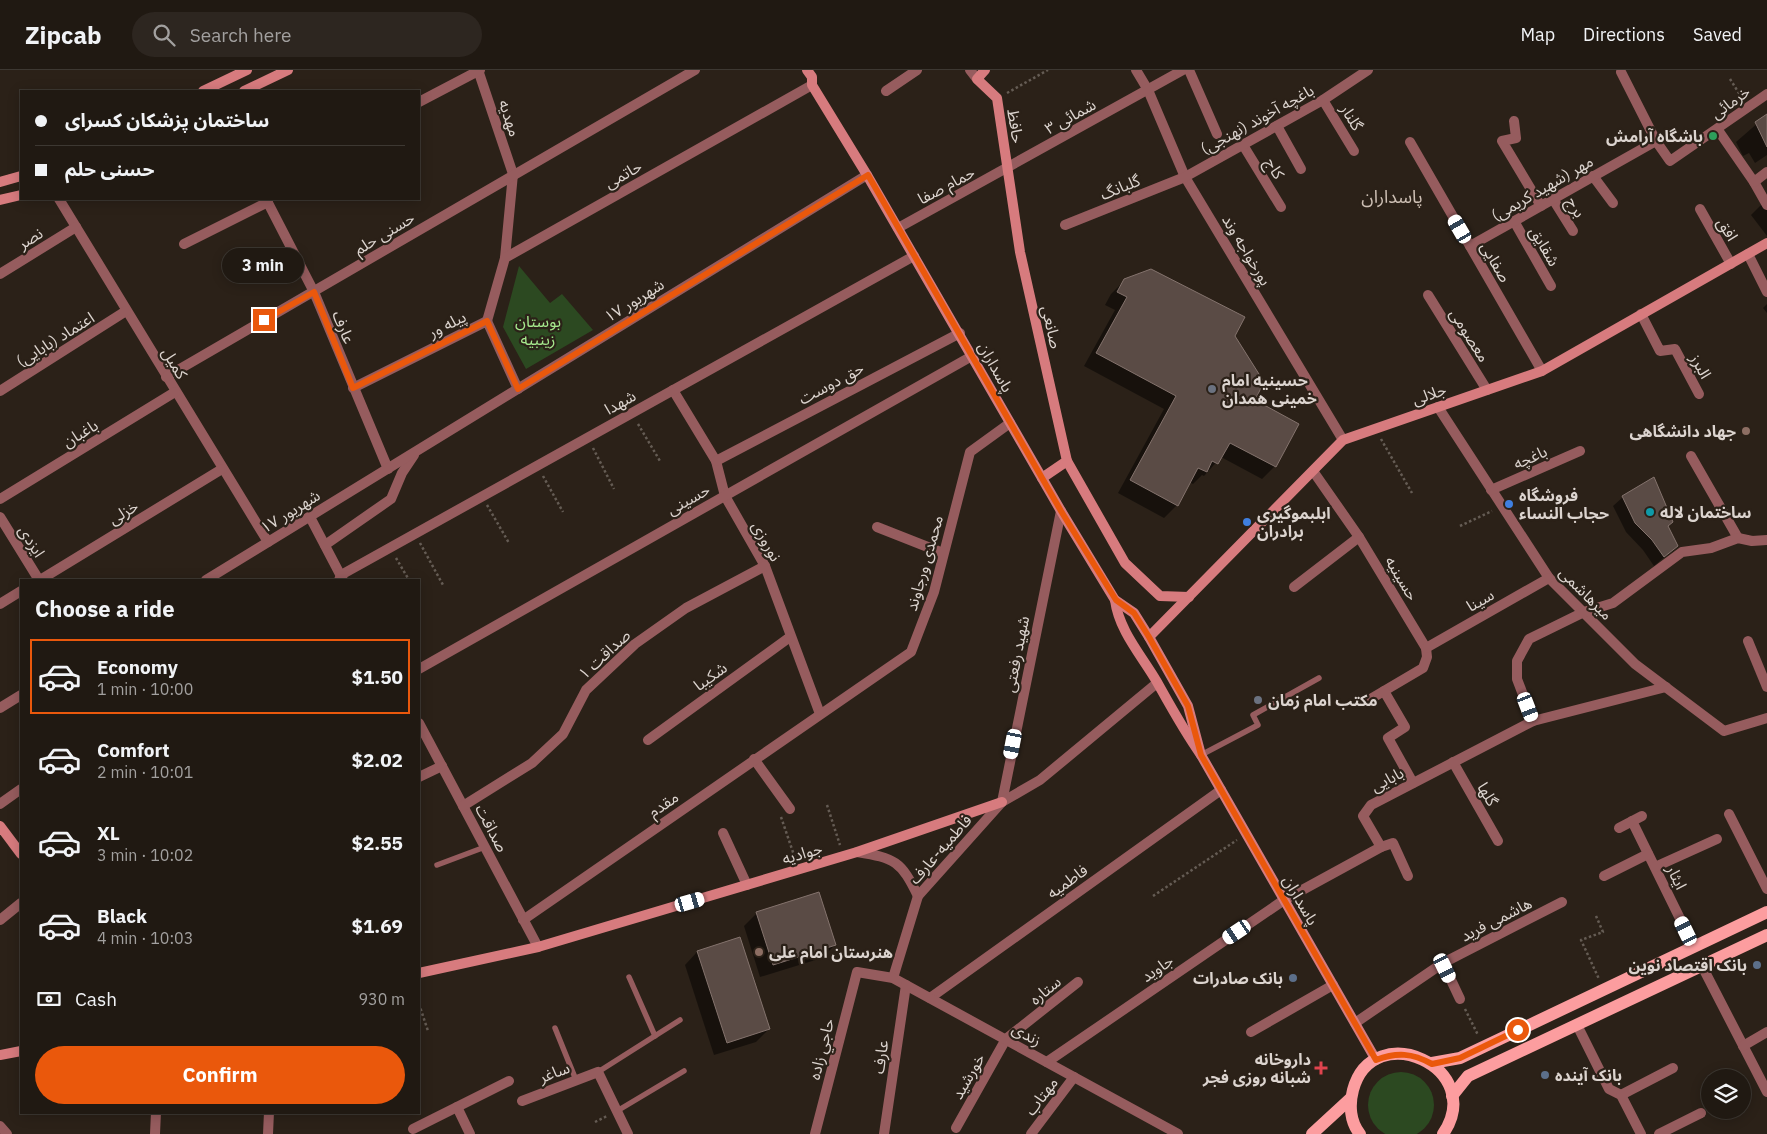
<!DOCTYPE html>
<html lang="en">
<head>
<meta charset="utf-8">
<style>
	body { margin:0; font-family:"IBM Plex Sans","Noto Sans Arabic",sans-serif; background:#2d2620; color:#f1f3f6; height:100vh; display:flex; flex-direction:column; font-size:19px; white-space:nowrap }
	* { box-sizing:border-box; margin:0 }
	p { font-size:16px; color:#a2a09f }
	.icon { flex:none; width:28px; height:28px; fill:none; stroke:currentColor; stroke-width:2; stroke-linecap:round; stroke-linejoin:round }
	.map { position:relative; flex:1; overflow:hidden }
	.panel { position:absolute; left:20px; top:509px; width:400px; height:535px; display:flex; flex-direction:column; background:#201912; border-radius:0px; box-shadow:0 2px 12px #0003,0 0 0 1px #3d3832 }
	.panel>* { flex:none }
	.banner { position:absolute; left:20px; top:20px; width:400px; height:110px; border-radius:0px; box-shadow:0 2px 12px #0003,0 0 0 1px #3d3832; display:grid; align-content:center; height:110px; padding:0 15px; background:#201912 }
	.buttons { position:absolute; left:1701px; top:999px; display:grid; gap:10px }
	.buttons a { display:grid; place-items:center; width:50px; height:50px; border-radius:50%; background:#201912; box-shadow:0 2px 12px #0003,0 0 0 1px #3d3832; font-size:25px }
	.end { position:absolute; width:22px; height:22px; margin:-11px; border:6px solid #ea580c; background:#fff; box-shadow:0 0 0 2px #fff }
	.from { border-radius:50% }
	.bubble { position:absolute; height:35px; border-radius:18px; background:#201912; box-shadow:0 2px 12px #0003,0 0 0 1px #3d3832; font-size:16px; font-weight:700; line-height:35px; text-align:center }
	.car { position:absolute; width:15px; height:30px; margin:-15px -8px; border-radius:6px; box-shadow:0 0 4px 1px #0007; background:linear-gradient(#fff 24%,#345 0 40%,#fff 0 76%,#345 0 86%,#fff 0) }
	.banner b { display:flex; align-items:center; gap:18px; height:48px; font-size:19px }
	.banner b+b { border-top:1px solid #3d3832 }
	.banner i { width:12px; height:12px; background:#f1f3f6 }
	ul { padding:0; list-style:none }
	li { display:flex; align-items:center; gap:15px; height:75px; margin:0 10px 8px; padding:0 5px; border:2px solid transparent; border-radius:0px }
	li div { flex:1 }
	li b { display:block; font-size:19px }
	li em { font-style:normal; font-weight:700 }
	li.selected { border-color:#ea580c }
	li>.icon { width:45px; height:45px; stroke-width:1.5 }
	h2 { padding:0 15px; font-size:22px; line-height:60px }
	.pay { display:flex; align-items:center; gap:12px; height:55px; padding:0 15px; font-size:19px }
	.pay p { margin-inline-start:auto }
	.button { display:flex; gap:10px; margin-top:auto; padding:10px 15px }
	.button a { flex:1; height:58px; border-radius:30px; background:#ea580c; color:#fff; font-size:20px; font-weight:700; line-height:58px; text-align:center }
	header { display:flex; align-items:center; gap:30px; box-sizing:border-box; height:70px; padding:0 25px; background:#201912; border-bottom:1px solid #3d3832 }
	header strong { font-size:24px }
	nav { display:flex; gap:28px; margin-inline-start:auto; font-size:18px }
	.search { width:350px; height:45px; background:#2d2620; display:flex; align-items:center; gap:12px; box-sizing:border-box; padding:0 18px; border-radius:28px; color:#a2a09f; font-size:19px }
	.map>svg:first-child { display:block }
	.green { fill:#2c4921 }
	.shadow { fill:#0007 }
	.building { fill:#5a4b45; stroke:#84736d }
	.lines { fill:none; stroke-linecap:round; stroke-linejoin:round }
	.path { stroke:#655c54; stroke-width:2.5; stroke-dasharray:2.5 2.5; stroke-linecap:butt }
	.lane { stroke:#965c5e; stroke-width:5.5 }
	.street { stroke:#965c5e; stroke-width:10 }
	.secondary { stroke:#d77b7e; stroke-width:10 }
	.primary { stroke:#fc9d9f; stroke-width:12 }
	.route { stroke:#ea580c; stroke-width:6 }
	.leisure-dot { fill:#2e9e5b; stroke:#2b2118; stroke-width:2 }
	.worship-dot { fill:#6b7280; stroke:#2b2118; stroke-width:2 }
	.education-dot { fill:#8d6e63; stroke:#2b2118; stroke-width:2 }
	.shop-dot { fill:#3f7fe0; stroke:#2b2118; stroke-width:2 }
	.culture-dot { fill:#0f9aa8; stroke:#2b2118; stroke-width:2 }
	.service-dot { fill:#5c6f8a; stroke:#2b2118; stroke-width:2 }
	.health-dot { fill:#e0444e; stroke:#2b2118; stroke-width:2 }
	.labels { text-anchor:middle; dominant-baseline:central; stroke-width:4.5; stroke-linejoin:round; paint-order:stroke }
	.street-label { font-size:16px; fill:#dcd4cf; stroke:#2b2118 }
	.poi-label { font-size:16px; font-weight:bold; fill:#dcd4cf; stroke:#2b2118; text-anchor:start }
	.park-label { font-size:16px; fill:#a5e88d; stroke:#2b2118 }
	.neighbourhood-label { font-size:18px; fill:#cec0b5; stroke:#2b2118 }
</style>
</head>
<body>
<header>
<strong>Zipcab</strong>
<div class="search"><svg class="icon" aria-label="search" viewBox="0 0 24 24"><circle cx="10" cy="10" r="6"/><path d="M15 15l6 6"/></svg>Search here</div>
<nav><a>Map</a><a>Directions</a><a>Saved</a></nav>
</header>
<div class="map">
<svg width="1767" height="1064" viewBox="0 0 1767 1064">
	<rect width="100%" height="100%" fill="#2b2118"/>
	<g class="green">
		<path d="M519,196L550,233L562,224L593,260L526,299L503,257Z"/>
		<circle cx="1401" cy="1035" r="33"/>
	</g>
	<g class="shadow">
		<path d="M1767,45V85L1755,93L1749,83L1743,86L1736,72Z"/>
		<path d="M1767,129V166L1751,145Z"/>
		<path d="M1125,210L1233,267L1275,396L1262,409L1221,387L1204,406L1202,405L1193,414L1189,412L1177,435L1164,448L1118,423L1164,339L1084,296L1115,240L1105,235L1111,224Z"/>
		<path d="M1767,234V243L1763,238Z"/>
		<path d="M1623,427L1667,456L1677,476L1654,496L1643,480L1626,462L1613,436Z"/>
		<path d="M757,843L835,875L822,888L760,907L744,856Z"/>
		<path d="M697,882L769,959L756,972L714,985L685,895Z"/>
	</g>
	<g class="building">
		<path d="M1767,44V77L1755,52Z"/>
		<path d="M1151,199L1245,247L1235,266L1264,312L1255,330L1299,354L1276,397L1230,373L1218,394L1212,391L1207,402L1198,398L1178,436L1130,410L1176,326L1096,283L1127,227L1117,222L1124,209Z"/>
		<path d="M1654,407L1673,452L1668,456L1678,476L1664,487L1652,470L1635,453L1622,426Z"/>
		<path d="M819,822L836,875L773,895L756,842Z"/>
		<path d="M740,867L770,959L727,973L697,881Z"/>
	</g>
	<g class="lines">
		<g class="path">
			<path d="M1730,9L1742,28"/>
			<path d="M1007,23L1048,0"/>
			<path d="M638,354L660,391"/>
			<path d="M1381,369L1412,423"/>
			<path d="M593,378L614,419"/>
			<path d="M543,406L563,442"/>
			<path d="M487,435L509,473"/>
			<path d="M1460,456L1492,441"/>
			<path d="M420,473L443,515"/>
			<path d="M396,488L409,510"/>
			<path d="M827,735L840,775"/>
			<path d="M781,747L795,788"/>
			<path d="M1153,826L1237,770"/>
			<path d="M1596,846L1603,862L1581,870L1599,909"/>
			<path d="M419,934L428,961"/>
			<path d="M1465,939L1478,965"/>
			<path d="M595,1052L607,1046"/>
		</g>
		<g class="lane">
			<path d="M1201,685L1258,655L1253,645L1319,608"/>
			<path d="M437,795L485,777"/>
			<path d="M629,907L655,966"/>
			<path d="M555,958L576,1010"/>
			<path d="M598,1002L680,950"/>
			<path d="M617,1041L684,1001"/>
		</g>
		<g class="street">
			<path d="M478,0L513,104L505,188"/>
			<path d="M970,0L977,9"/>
			<path d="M1136,0L1148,20L1185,107L1343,370"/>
			<path d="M1189,0L1217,64"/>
			<path d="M1621,2L1656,71L1670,91L1767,24"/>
			<path d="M886,21L917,0"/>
			<path d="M1323,30L1354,81"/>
			<path d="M419,32L480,0"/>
			<path d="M1514,51L1516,68L1502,71L1541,136"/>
			<path d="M1277,56L1301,99"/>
			<path d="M1718,60L1754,112L1767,135"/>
			<path d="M1410,72L1542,301"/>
			<path d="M1243,75L1281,137"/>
			<path d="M1593,106L1613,133"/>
			<path d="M1754,112L1767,102"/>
			<path d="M59,129L268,472"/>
			<path d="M266,129L314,222L388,399"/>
			<path d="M1553,129L1573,161"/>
			<path d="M1700,139L1731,194"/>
			<path d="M1514,151L1551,216"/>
			<path d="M1065,155L1185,107L1323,30L1368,0"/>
			<path d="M898,158L1183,0"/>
			<path d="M184,174L268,132"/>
			<path d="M1470,176L1656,71"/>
			<path d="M1748,184L1767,222"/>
			<path d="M0,204L76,157"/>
			<path d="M1428,225L1487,320"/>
			<path d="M1641,244L1660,281L1675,279L1699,324"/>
			<path d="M487,251L505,188L812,15"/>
			<path d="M166,307L695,0"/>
			<path d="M353,318L487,251L518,319"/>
			<path d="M673,320L716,391L725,426L765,496L820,644"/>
			<path d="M0,321L126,241"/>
			<path d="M1438,337L1549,508L1635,594L1724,661L1767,648"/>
			<path d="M1691,386L1738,468"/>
			<path d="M716,391L960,263"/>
			<path d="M1313,401L1359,467L1426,578L1427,587L1423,598L1367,631"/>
			<path d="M1491,420L1580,381"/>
			<path d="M0,429L175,322"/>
			<path d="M0,447L39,510"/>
			<path d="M310,447L343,510"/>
			<path d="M877,457L943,483"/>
			<path d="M325,475L391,429L402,403L414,385"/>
			<path d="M40,510L222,399"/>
			<path d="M206,510L867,105"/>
			<path d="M339,510L341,505L914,186"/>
			<path d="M1294,517L1359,467"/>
			<path d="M0,534L21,521"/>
			<path d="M1748,571L1767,617"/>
			<path d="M1426,578L1549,508"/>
			<path d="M419,599L972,286"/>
			<path d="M1666,617L1533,651L1517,609V591L1529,569L1584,542L1613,533L1682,482L1711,478L1738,468L1752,471L1767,470"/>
			<path d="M1384,621L1405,657L1388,668L1413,713"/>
			<path d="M0,638L21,625"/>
			<path d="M419,653L538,877"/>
			<path d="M648,670L790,567"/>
			<path d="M754,689L790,739"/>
			<path d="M1453,692L1498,771"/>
			<path d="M419,707L442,696"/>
			<path d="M1002,732L1061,441"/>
			<path d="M0,734L21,719"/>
			<path d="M463,736L532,693L563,664L586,620L635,574L686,538L765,496"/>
			<path d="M1729,744L1767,819"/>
			<path d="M1632,751L1694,877"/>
			<path d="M1619,758L1642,746"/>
			<path d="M723,763L747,815"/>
			<path d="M1381,777L1393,773L1408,806"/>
			<path d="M857,782C895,788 901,791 918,826"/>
			<path d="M1655,797L1717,769"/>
			<path d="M1604,806L1648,784"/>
			<path d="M0,850L21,833"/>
			<path d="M523,850L911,582L934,522L970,382L1010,353"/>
			<path d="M1443,893L1460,929"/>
			<path d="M1702,896L1767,1022"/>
			<path d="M893,908L918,826L1002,732L1040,710L1157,613"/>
			<path d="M930,928L1221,720"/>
			<path d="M1355,953L1443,893L1562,832"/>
			<path d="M1577,955L1609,1019L1621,1025L1641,1064"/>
			<path d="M1251,962L1333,915"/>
			<path d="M1743,976L1767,962"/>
			<path d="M1047,992L1284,830L1381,777L1363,746L1371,735L1533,651"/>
			<path d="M1621,1025L1673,998"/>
			<path d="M522,1031L598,1002L628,1064"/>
			<path d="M457,1037L470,1064"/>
			<path d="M0,1056L7,1064"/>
			<path d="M956,1058L1006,969L1078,912"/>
			<path d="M413,1059L509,1011"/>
			<path d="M155,1064L156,1042"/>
			<path d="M268,1064L269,1042"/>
			<path d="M815,1064L857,902L893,908L1178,1064"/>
			<path d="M884,1064L906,915"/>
			<path d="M1031,1064L1074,1007"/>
			<path d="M1659,1064L1701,1043"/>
		</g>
		<g class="secondary">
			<path d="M807,0L812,7V15L867,105L1061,441L1115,530L1134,543L1149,567L1188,636L1201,685"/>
			<path d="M985,0L977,9L997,28L1020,182L1067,391L1042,408"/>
			<path d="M203,21L247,0"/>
			<path d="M244,21L288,0"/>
			<path d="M0,112L21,106"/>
			<path d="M0,130L21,125"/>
			<path d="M1067,391L1125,493L1160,526L1189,527"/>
			<path d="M1115,530C1119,561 1142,586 1157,612C1171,637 1184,661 1201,685L1376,990"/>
			<path d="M1149,567L1343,370L1542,301L1767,173"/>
			<path d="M0,756L21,784"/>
			<path d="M419,903L538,877L857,782L1002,732"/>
			<path d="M0,985L21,981"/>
		</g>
		<g class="primary">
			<path d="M1432,993L1460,988L1767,842"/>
			<path d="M1452,1026L1468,1006L1767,865"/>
			<path d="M1312,1064L1350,1029"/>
			<path d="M1360,1064C1350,1052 1349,1035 1353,1020C1373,946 1488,998 1443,1064"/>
		</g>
	</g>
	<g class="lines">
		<path class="route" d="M264,250L314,222L353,318L487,251L518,319L868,105L1061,441L1116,530L1134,543L1149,567L1188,636L1201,685L1376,990C1397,982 1412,983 1432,994L1460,988L1518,960"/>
	</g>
	<circle class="leisure-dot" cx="1713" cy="66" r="5"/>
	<g class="worship-dot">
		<circle cx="1212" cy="319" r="5"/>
		<circle cx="1258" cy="630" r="5"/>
	</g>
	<g class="education-dot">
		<circle cx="1746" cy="361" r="5"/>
		<circle cx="759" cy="882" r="5"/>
	</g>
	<g class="shop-dot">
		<circle cx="1509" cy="434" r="5"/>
		<circle cx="1247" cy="452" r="5"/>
	</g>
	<circle class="culture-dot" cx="1650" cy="442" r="5"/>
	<g class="service-dot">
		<circle cx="1757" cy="895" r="5"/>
		<circle cx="1293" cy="908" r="5"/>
		<circle cx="1545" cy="1005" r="5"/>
	</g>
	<path class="health-dot" d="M1318.5 990.5h5v5h5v5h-5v5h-5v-5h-5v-5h5z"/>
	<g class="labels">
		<g class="street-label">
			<text transform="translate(1730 32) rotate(-36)">خرمائی</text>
			<text transform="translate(1070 46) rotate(-29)">شمائی ۳</text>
			<text transform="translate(1352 47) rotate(59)">گلنار</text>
			<text transform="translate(510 48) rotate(72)">مهدیه</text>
			<text transform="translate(1257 49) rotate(-29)">باغچه آخوند (نهنجی)</text>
			<text transform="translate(1016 56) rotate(81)">حافظ</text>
			<text transform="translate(1275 98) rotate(59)">کاج</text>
			<text transform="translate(623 104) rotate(-29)">حاتمی</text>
			<text transform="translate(946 115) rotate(-28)">حمام صفا</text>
			<text transform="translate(1120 117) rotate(-22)">گلبانگ</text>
			<text transform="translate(1542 118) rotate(-30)">مهر (شهید کریمی)</text>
			<text transform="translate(1576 137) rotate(58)">برج</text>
			<text transform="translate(1728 159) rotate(60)">افق</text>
			<text transform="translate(384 163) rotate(-31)">حسنی حلم</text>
			<text transform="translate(30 168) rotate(-32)">نصر</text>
			<text transform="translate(1545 176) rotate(60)">شقایق</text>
			<text transform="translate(1247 180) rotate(59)">پورخواجه وند</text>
			<text transform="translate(1496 192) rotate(60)">صفایی</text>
			<text transform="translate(634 230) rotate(-32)">۱۷ شهریور</text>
			<text transform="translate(447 254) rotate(-27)">پیله ور</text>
			<text transform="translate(344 257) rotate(68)">عارف</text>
			<text transform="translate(1052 257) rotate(77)">صانعی</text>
			<text transform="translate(1470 265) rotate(58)">معصومی</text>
			<text transform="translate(55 269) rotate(-32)">اعتماد (بابایی)</text>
			<text transform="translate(175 293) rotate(59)">کمیل</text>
			<text transform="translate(1701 296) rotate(61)">البرز</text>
			<text transform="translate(996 297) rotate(61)">پاسداران</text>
			<text transform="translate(831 313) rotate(-28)">حق دوست</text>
			<text transform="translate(1429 324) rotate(-19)">جلالی</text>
			<text transform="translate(620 332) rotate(-29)">شهدا</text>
			<text transform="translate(80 363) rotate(-31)">باغبان</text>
			<text transform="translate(1530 387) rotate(-24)">باغچه</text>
			<text transform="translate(688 429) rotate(-29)">حسینی</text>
			<text transform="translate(290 441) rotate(-32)">۱۷ شهریور</text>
			<text transform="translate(123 442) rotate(-31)">خزلی</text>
			<text transform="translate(32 471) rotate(58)">ایزدی</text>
			<text transform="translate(767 471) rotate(61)">نوروزی</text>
			<text transform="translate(924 493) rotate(-74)">محمدی ورجاوند</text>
			<text transform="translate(1402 508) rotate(59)">حسینیه</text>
			<text transform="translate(1586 523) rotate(45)">میرهاشمی</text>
			<text transform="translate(1480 530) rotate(-30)">سینا</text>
			<text transform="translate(604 584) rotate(-43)">صداقت ۱</text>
			<text transform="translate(1016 584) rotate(-79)">شهید رفعتی</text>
			<text transform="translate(710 606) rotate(-36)">شکیبا</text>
			<text transform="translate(1387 709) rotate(-28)">بابایی</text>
			<text transform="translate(1488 724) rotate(60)">گلها</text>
			<text transform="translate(663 734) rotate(-35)">مقدم</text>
			<text transform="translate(492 758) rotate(62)">صداقت</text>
			<text transform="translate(940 779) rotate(-49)">فاطمیه-عارف</text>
			<text transform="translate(802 783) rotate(-16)">جوادیه</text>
			<text transform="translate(1677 807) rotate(64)">ایثار</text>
			<text transform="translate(1067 811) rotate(-36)">فاطمیه</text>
			<text transform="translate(1301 830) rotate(60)">پاسداران</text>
			<text transform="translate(1496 849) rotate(-27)">هاشمی فرید</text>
			<text transform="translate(1157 898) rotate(-34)">جاوید</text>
			<text transform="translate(1045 920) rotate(-39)">ستاره</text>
			<text transform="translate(1027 964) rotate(29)">زندی</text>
			<text transform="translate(821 979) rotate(-76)">حاجي زاده</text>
			<text transform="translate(880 987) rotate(-82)">عارف</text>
			<text transform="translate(554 1002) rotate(-21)">ساغر</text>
			<text transform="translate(968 1006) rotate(-60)">خورشید</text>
			<text transform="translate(1041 1026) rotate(-53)">مهتاب</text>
		</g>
		<g class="poi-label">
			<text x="1703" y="66" text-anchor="end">باشگاه آرامش</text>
			<text x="1222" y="310">حسینیه امام<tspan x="1222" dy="18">خمینی همدان</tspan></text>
			<text x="1736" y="361" text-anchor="end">جهاد دانشگاهی</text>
			<text x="1519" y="425">فروشگاه<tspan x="1519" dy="18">حجاب النساء</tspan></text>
			<text x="1660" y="442">ساختمان لاله</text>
			<text x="1257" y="443">ابلبموگیری<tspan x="1257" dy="18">برادران</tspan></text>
			<text x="1268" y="630">مکتب امام زمان</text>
			<text x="769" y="882">هنرستان امام علی</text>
			<text x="1747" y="895" text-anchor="end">بانک اقتصاد نوین</text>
			<text x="1283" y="908" text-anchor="end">بانک صادرات</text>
			<text x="1311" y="989" text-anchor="end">داروخانه<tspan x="1311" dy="18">شبانه روزی فجر</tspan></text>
			<text x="1555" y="1005">بانک آینده</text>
		</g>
		<g class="park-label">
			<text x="538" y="251">بوستان<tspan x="538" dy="18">زینبیه</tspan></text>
		</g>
		<g class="neighbourhood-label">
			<text x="1392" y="126">پاسداران</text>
		</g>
	</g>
</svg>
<div class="buttons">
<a><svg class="icon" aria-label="layers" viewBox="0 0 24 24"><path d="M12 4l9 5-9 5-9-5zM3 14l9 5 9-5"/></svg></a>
</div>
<i class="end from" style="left:1518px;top:960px"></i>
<i class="end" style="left:264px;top:250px"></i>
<div class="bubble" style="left:222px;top:178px;width:82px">3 min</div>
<i class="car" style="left:1460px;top:159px;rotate:330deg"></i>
<i class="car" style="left:1528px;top:637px;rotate:159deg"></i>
<i class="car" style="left:1013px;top:674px;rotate:191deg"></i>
<i class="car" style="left:690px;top:832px;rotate:74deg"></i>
<i class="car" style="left:1686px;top:861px;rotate:334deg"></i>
<i class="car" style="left:1237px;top:862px;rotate:236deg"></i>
<i class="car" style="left:1445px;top:898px;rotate:154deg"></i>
<div class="banner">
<b><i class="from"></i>ساختمان پزشکان کسرای</b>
<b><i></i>حسنی حلم</b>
</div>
<section class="panel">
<h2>Choose a ride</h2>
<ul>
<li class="selected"><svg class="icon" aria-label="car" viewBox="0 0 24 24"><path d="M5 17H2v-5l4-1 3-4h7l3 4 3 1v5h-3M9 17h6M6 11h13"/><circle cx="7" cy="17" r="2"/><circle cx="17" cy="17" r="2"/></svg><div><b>Economy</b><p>1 min · 10:00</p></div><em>$1.50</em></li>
<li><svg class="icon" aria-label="car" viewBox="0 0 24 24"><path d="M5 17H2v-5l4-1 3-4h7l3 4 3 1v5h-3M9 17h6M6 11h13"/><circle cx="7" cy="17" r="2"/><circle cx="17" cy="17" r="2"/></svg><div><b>Comfort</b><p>2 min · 10:01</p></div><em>$2.02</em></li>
<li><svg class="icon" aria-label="car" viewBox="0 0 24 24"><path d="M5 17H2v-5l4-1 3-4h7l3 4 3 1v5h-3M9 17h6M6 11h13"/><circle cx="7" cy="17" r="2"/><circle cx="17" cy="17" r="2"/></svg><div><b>XL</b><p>3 min · 10:02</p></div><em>$2.55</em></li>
<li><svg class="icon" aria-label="car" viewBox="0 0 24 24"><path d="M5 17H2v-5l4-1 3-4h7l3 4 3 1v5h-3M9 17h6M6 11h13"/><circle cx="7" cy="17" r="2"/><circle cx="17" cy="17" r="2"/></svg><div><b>Black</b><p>4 min · 10:03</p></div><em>$1.69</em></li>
</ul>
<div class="pay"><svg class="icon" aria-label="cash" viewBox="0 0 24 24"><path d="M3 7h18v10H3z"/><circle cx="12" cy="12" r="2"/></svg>Cash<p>930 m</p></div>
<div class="button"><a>Confirm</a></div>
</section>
</div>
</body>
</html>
